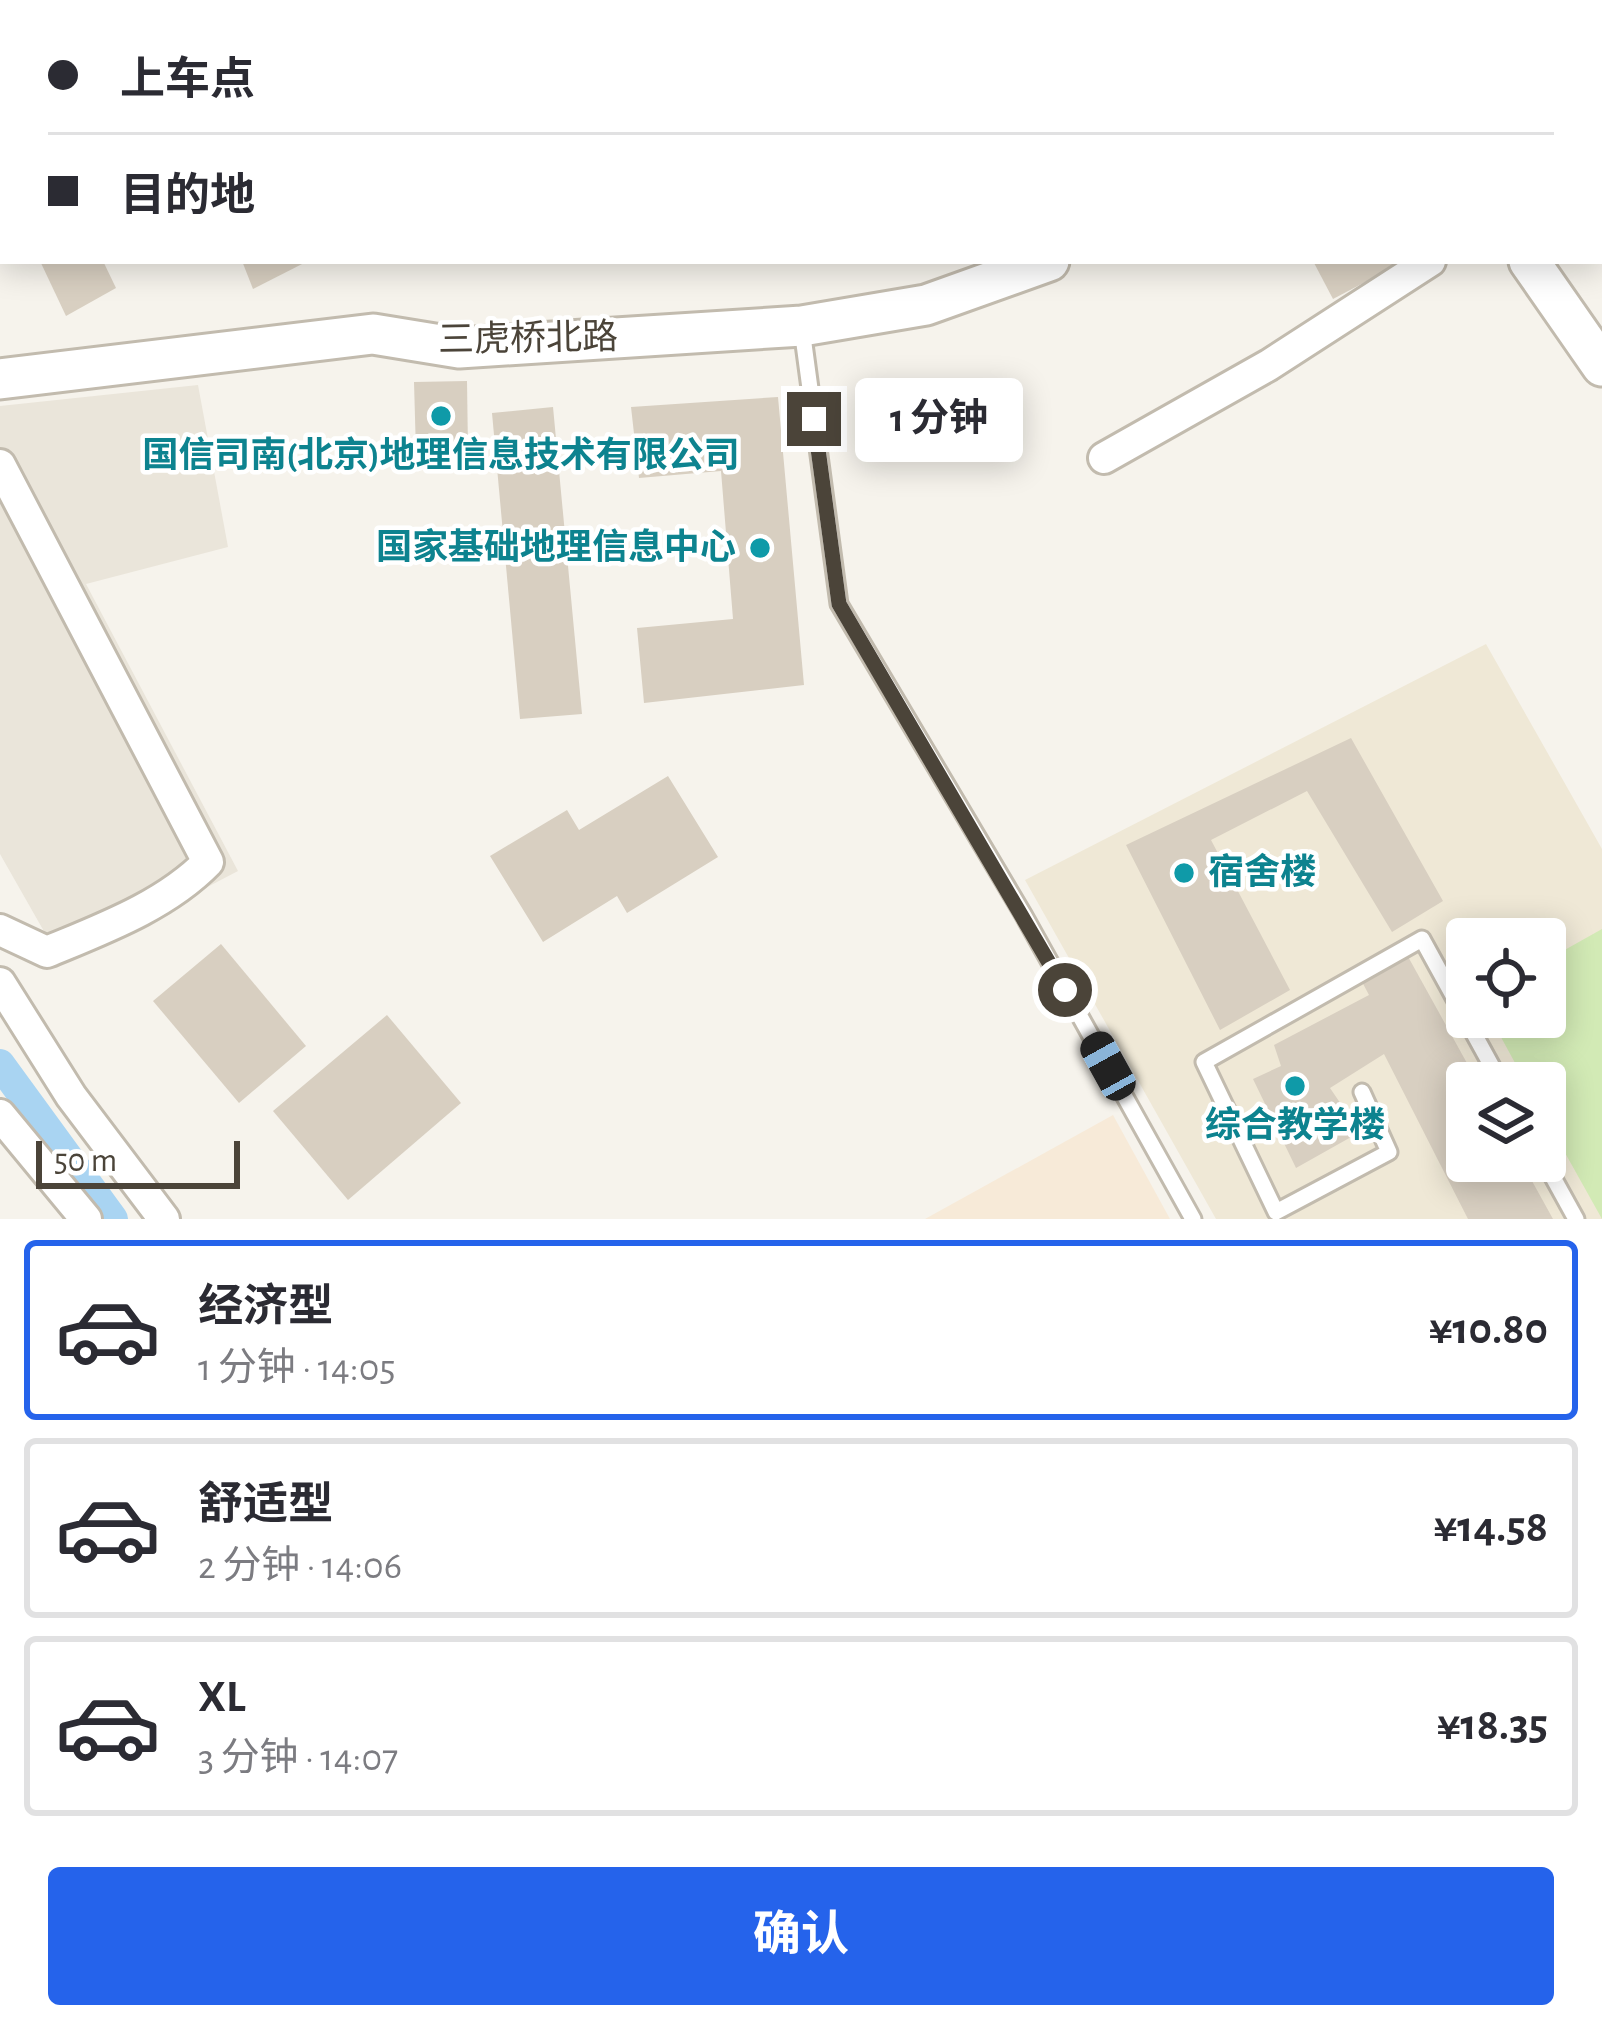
<!DOCTYPE html>
<html lang="zh">
<head>
<meta charset="utf-8">
<style>
	body { margin:0; font-family:"Alegreya Sans","Noto Sans SC",sans-serif; background:#f7f7f7; color:#2b2b33; height:100vh; display:flex; flex-direction:column; font-size:45px; white-space:nowrap }
	* { box-sizing:border-box; margin:0 }
	p { font-size:39px; color:#7c7c81 }
	.icon { flex:none; width:66px; height:66px; fill:none; stroke:currentColor; stroke-width:2; stroke-linecap:round; stroke-linejoin:round }
	.map { position:relative; height:1219px; overflow:hidden }
	.details { display:flex; flex-direction:column; background:#fff; flex:1 }
	.details>* { flex:none }
	.hud { position:absolute; left:0px; top:0px; width:1602px; height:264px; box-shadow:0 6px 30px #0003; display:grid; align-content:center; height:264px; padding:0 48px; background:#fff }
	.tools { position:absolute; left:1446px; top:918px; display:grid; gap:24px }
	.tools a { display:grid; place-items:center; width:120px; height:120px; border-radius:12px; background:#fff; box-shadow:0 6px 30px #0003; font-size:60px }
	.scale { position:absolute; left:36px; bottom:30px; width:204px; box-sizing:border-box; padding-left:12px; border:6px solid #4b4439; border-top:0; font-size:33px; line-height:42px; white-space:nowrap; color:#4b4439; -webkit-text-stroke:9px #fff; paint-order:stroke }
	.end { position:absolute; width:54px; height:54px; margin:-27px; border:15px solid #4b4439; background:#fff; box-shadow:0 0 0 6px #fff }
	.from { border-radius:50% }
	.bubble { position:absolute; height:84px; border-radius:12px; background:#fff; box-shadow:0 6px 30px #0003; font-size:39px; font-weight:700; line-height:84px; text-align:center }
	.car { position:absolute; width:36px; height:72px; margin:-36px -18px; border-radius:15px; box-shadow:0 0 9px 3px #0007; background:linear-gradient(#222 24%,#8ab4d8 0 40%,#222 0 76%,#8ab4d8 0 86%,#222 0) }
	.hud b { display:flex; align-items:center; gap:42px; height:114px; font-size:45px }
	.hud b+b { border-top:3px solid #e1e1e2 }
	.hud i { width:30px; height:30px; background:#2b2b33 }
	ul { padding:21px 0 0; list-style:none }
	li { display:flex; align-items:center; gap:36px; height:180px; margin:0 24px 18px; padding:0 24px; border:6px solid #e1e1e2; border-radius:12px }
	li div { flex:1 }
	li b { display:block; font-size:45px }
	li em { font-style:normal; font-weight:700 }
	li.active { border-color:#2563eb }
	li>.icon { width:108px; height:108px; stroke-width:1.5 }
	.action { display:flex; gap:24px; margin-top:auto; padding:24px 48px }
	.action a { flex:1; height:138px; border-radius:12px; background:#2563eb; color:#fff; font-size:48px; font-weight:700; line-height:138px; text-align:center }
	.map>svg:first-child { display:block }
	.residential { fill:#eae5da }
	.commercial { fill:#f7ead8 }
	.education { fill:#efe8d6; fill-rule:evenodd }
	.green { fill:#d2eab5 }
	.lines { fill:none; stroke-linecap:round; stroke-linejoin:round }
	.canal { stroke:#a9d4f2; stroke-width:30 }
	.building { fill:#d8cfc1 }
	.service-casing { stroke:#c2bbae; stroke-width:21 }
	.minor-casing { stroke:#c2bbae; stroke-width:36 }
	.tertiary-casing { stroke:#c2bbae; stroke-width:45 }
	.service { stroke:#fff; stroke-width:15 }
	.minor { stroke:#fff; stroke-width:30 }
	.tertiary { stroke:#fff; stroke-width:39 }
	.route { stroke:#4b4439; stroke-width:15 }
	.culture-dot { fill:#0f9aa8; stroke:#fff; stroke-width:4.5 }
	.labels { text-anchor:middle; dominant-baseline:central; stroke-width:9; stroke-linejoin:round; paint-order:stroke }
	.street-label { font-size:36px; fill:#4b4439; stroke:#fff }
	.culture-label { font-size:36px; font-weight:bold; fill:#0d838f; stroke:#fff }
</style>
</head>
<body>
<div class="map">
<svg width="1602" height="1219" viewBox="0 0 1602 1219">
	<rect width="100%" height="100%" fill="#f6f3ec"/>
	<path class="residential" d="M198,385L228,547L86,584L238,871L62,963L0,854V406Z"/>
	<path class="commercial" d="M1113,1115L1170,1219H925Z"/>
	<path class="education" d="M1486,644L1602,849V1219H1216L1025,880ZM1467,939H1545V1017H1467ZM1467,1083H1545V1161H1467Z"/>
	<path class="green" d="M1602,929V1219L1545,1117V1083H1526L1490,1017H1545V961Z"/>
	<g class="lines">
		<path class="canal" d="M0,1064L113,1219"/>
	</g>
	<g class="building">
		<path d="M40,261H103L116,288L66,316Z"/>
		<path d="M242,261H308L253,289Z"/>
		<path d="M1313,261H1405L1333,299Z"/>
		<path d="M467,381L468,450L416,453L414,382Z"/>
		<path d="M778,397L804,685L644,703L637,628L733,619L721,471L639,478L631,407Z"/>
		<path d="M553,407L582,714L520,719L492,413Z"/>
		<path d="M1351,738L1443,901L1392,932L1307,791L1211,840L1290,990L1220,1030L1126,845Z"/>
		<path d="M668,776L718,857L627,913L617,896L543,942L490,856L567,810L579,830Z"/>
		<path d="M221,944L306,1046L239,1103L153,1001Z"/>
		<path d="M1406,953L1478,1083H1467V1161H1521L1553,1219H1468L1384,1054L1330,1088L1360,1132L1296,1168L1253,1079L1281,1066L1274,1045L1369,995L1360,978Z"/>
		<path d="M387,1015L461,1103L348,1200L273,1111Z"/>
	</g>
	<g class="lines">
		<defs>
			<g id="service">
				<path d="M802,329L839,604L1023,914L1193,1219"/>
				<path d="M1362,1092L1389,1152L1276,1212L1204,1062L1422,939L1501,1083"/>
				<path d="M1544,1161L1576,1219"/>
			</g>
			<g id="minor">
				<path d="M1104,458L1269,365L1430,261"/>
				<path d="M0,465L208,862C165,906 102,929 47,952L0,930"/>
				<path d="M0,983L71,1096L164,1219"/>
				<path d="M0,1115L86,1219"/>
			</g>
			<g id="tertiary">
				<path d="M1530,0V3"/>
				<path d="M1529,261L1602,366"/>
				<path d="M0,379L373,334L459,348L802,326L926,305L1049,261"/>
			</g>
		</defs>
		<use href="#service" class="service-casing"/>
		<use href="#minor" class="minor-casing"/>
		<use href="#tertiary" class="tertiary-casing"/>
		<use href="#service" class="service"/>
		<use href="#minor" class="minor"/>
		<use href="#tertiary" class="tertiary"/>
	</g>
	<g class="lines">
		<path class="route" d="M814,419L839,604L1065,990"/>
	</g>
	<g class="culture-dot">
		<circle cx="441" cy="416" r="12"/>
		<circle cx="760" cy="548" r="12"/>
		<circle cx="1184" cy="873" r="12"/>
		<circle cx="1295" cy="1086" r="12"/>
	</g>
	<g class="labels">
		<g class="street-label">
			<text transform="translate(528 339) rotate(-1)">三虎桥北路</text>
		</g>
		<g class="culture-label">
			<text x="441" y="456">国信司南(北京)地理信息技术有限公司</text>
			<text x="736" y="548" text-anchor="end">国家基础地理信息中心</text>
			<text x="1208" y="873" text-anchor="start">宿舍楼</text>
			<text x="1295" y="1126">综合教学楼</text>
		</g>
	</g>
</svg>
<div class="tools">
<a><svg class="icon" aria-label="locate" viewBox="0 0 24 24"><circle cx="12" cy="12" r="6"/><path d="M12 2v4M12 18v4M2 12h4M18 12h4"/></svg></a>
<a><svg class="icon" aria-label="layers" viewBox="0 0 24 24"><path d="M12 4l9 5-9 5-9-5zM3 14l9 5 9-5"/></svg></a>
</div>
<div class="scale">50 m</div>
<i class="end from" style="left:1065px;top:990px"></i>
<i class="end" style="left:814px;top:419px"></i>
<div class="bubble" style="left:855px;top:378px;width:168px">1 分钟</div>
<i class="car" style="left:1108px;top:1066px;rotate:331deg"></i>
<div class="hud">
<b><i class="from"></i>上车点</b>
<b><i></i>目的地</b>
</div>
</div>
<section class="details">
<ul>
<li class="active"><svg class="icon" aria-label="car" viewBox="0 0 24 24"><path d="M5 17H2v-5l4-1 3-4h7l3 4 3 1v5h-3M9 17h6M6 11h13"/><circle cx="7" cy="17" r="2"/><circle cx="17" cy="17" r="2"/></svg><div><b>经济型</b><p>1 分钟 · 14:05</p></div><em>¥10.80</em></li>
<li><svg class="icon" aria-label="car" viewBox="0 0 24 24"><path d="M5 17H2v-5l4-1 3-4h7l3 4 3 1v5h-3M9 17h6M6 11h13"/><circle cx="7" cy="17" r="2"/><circle cx="17" cy="17" r="2"/></svg><div><b>舒适型</b><p>2 分钟 · 14:06</p></div><em>¥14.58</em></li>
<li><svg class="icon" aria-label="car" viewBox="0 0 24 24"><path d="M5 17H2v-5l4-1 3-4h7l3 4 3 1v5h-3M9 17h6M6 11h13"/><circle cx="7" cy="17" r="2"/><circle cx="17" cy="17" r="2"/></svg><div><b>XL</b><p>3 分钟 · 14:07</p></div><em>¥18.35</em></li>
</ul>
<div class="action"><a>确认</a></div>
</section>
</body>
</html>
